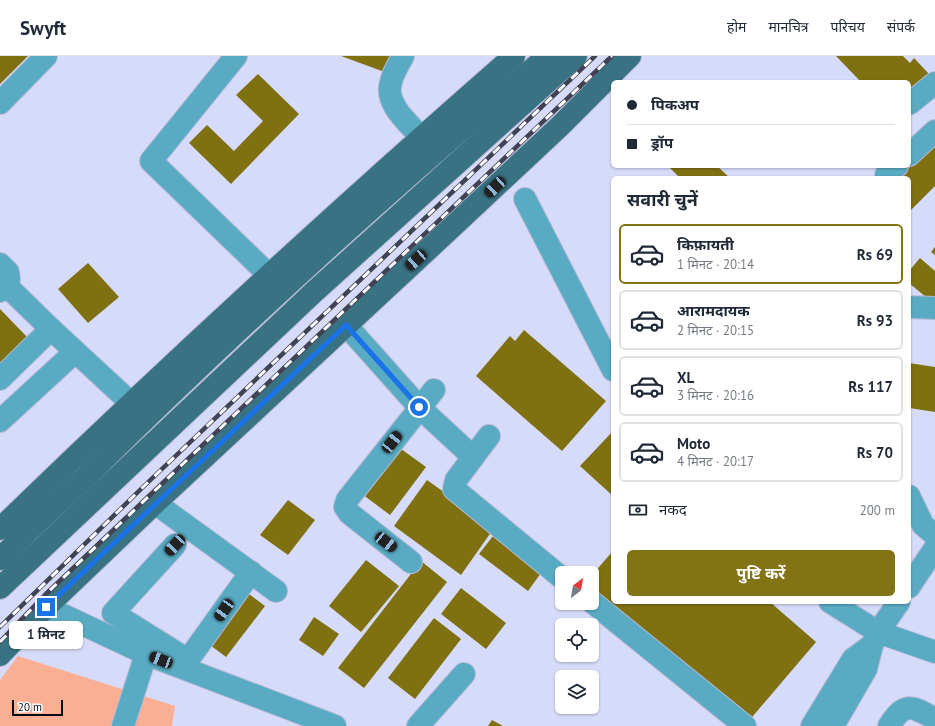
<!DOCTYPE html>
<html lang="hi">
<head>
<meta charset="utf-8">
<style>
	body { margin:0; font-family:"PT Sans","Noto Sans Devanagari",sans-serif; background:#f2f2f3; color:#1f2937; height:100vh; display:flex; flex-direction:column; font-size:15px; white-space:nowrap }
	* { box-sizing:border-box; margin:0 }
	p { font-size:13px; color:#747a83 }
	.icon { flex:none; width:22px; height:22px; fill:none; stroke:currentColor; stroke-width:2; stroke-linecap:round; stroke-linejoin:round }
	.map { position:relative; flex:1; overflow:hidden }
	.panel { position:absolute; left:611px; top:120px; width:300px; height:428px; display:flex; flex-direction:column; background:#fff; border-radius:6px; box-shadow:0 1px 3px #0004 }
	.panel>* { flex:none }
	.guide { position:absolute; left:611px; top:24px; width:300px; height:88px; border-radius:6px; box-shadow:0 1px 3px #0004; display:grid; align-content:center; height:88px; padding:0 16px; background:#fff }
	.needle { width:26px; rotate:31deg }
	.buttons { position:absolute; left:555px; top:510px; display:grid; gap:8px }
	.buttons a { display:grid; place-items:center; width:44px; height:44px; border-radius:6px; background:#fff; box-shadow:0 1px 3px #0004; font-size:20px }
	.scale { position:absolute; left:12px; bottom:10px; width:51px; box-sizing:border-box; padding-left:4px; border:2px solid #090a16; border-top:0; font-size:11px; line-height:14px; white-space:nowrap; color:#090a16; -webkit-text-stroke:3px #fefefe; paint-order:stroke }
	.end { position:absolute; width:18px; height:18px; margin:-9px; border:5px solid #1a73e8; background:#fff; box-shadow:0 0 0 2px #fff }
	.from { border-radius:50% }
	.bubble { position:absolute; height:28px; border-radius:6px; background:#fff; box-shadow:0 1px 3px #0004; font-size:13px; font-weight:700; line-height:28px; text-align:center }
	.car { position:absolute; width:12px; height:24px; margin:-12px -6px; border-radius:5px; box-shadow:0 0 3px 1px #0007; background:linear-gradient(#222 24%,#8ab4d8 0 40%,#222 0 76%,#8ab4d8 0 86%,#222 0) }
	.guide b { display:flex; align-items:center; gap:14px; height:38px; font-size:15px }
	.guide b+b { border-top:1px solid #e0e1e3 }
	.guide i { width:10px; height:10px; background:#1f2937 }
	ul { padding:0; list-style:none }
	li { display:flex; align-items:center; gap:12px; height:60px; margin:0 8px 6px; padding:0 8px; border:2px solid #e0e1e3; border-radius:6px }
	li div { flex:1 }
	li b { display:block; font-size:15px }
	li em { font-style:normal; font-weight:700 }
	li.active { border-color:#827315 }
	li>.icon { width:36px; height:36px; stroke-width:1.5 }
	h2 { padding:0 16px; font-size:18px; line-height:48px }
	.pay { display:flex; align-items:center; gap:10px; height:44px; padding:0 16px; font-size:15px }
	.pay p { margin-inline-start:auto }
	.action { display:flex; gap:8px; margin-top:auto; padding:8px 16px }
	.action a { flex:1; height:46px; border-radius:6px; background:#827315; color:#fff; font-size:16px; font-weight:700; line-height:46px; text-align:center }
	header { display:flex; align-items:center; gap:24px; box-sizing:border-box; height:56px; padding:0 20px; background:#fff; border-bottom:1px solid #e0e1e3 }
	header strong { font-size:19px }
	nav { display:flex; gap:22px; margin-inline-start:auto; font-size:14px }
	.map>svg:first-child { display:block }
	.green { fill:#faae94 }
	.building { fill:#7f7011 }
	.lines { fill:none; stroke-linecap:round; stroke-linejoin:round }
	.minor-casing { stroke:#b6bad6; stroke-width:24 }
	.major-casing { stroke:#b6bad6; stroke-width:24 }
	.minor { stroke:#59abc3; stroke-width:22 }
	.major { stroke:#387283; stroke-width:22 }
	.rail-casing { stroke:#414254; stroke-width:4.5 }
	.rail { stroke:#fefefe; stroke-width:3; stroke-dasharray:9; stroke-linecap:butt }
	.route { stroke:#1a73e8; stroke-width:5 }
</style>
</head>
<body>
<header>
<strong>Swyft</strong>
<nav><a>होम</a><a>मानचित्र</a><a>परिचय</a><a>संपर्क</a></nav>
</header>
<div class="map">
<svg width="935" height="670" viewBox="0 0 935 670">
	<rect width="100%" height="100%" fill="#d7dbfa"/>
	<path class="green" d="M18,600L175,650L172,670H0V624Z"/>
	<g class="building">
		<path d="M0,0H28L0,28Z"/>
		<path d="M341,0H397L390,18Z"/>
		<path d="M836,0H903L910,7L914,2L929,18L909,37V26H861Z"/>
		<path d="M258,18L299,58L231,128L189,87L207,69L234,95L263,65L236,39Z"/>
		<path d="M935,87V130L909,156V122H890L904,117Z"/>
		<path d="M668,110H717L730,122H680Z"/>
		<path d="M935,191V199L931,196Z"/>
		<path d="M920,202L935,215V243L932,246L909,227V215Z"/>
		<path d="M88,207L119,241L88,267L58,233Z"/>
		<path d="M0,253L28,282L0,310Z"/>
		<path d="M524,274L606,345L562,395L476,320L510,280L515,285Z"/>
		<path d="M909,307L935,311V356L909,352Z"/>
		<path d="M613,375V440L580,410Z"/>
		<path d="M397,390L426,411L390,459L362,438Z"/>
		<path d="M427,424L494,472L461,519L394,470Z"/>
		<path d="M288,444L315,464L288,499L260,479Z"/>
		<path d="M493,480L541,517L528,535L479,498Z"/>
		<path d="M613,495V546H770L816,586L747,667L592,534V519Z"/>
		<path d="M366,504L399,530L361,576L329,550Z"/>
		<path d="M421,505L447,526L364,632L338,612Z"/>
		<path d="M461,532L506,567L486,593L441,558Z"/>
		<path d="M249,538L265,550L226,601L210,589Z"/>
		<path d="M314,561L339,578L323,600L299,584Z"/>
		<path d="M434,562L461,583L415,643L388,622Z"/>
		<path d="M492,664L503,670H488Z"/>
	</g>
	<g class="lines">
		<defs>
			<g id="minor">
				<path d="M236,0L151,105L269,219"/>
				<path d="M403,0C399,8 393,17 391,26C384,47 408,67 421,81"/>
				<path d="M0,47L46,0"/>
				<path d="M909,48L935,27"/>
				<path d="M909,99L935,75"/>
				<path d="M886,119L897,110"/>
				<path d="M525,143L613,314"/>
				<path d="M0,208L8,216L9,223L0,235"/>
				<path d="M6,229L51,273L131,347"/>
				<path d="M909,251L935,252"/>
				<path d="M346,269L419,351L473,401"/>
				<path d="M0,323L51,273"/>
				<path d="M0,365L75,296"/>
				<path d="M489,380L456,424L454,433L562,522"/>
				<path d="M909,440L923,469L935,479"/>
				<path d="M155,447L276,535"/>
				<path d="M175,489L113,557L188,604L251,516"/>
				<path d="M411,506L349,457L345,451L347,444L434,334"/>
				<path d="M909,531L935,492"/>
				<path d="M592,546L745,670"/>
				<path d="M830,546L878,576L935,596"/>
				<path d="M46,551L146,598L335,670"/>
				<path d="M123,670L146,598"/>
				<path d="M418,670L464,618"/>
				<path d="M812,670L853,603L872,589"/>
				<path d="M833,670L866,613L872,589L878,576L899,546"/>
				<path d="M889,670C905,645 912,650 935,663"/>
			</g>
			<g id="major">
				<path d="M0,473C167,311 339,153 514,0"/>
				<path d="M0,503C29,473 61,445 92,415C238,271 390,132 548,0"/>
				<path d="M0,532L315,235L576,0"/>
				<path d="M0,599L46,551L155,447L451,172L560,70L630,0"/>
			</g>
		</defs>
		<use href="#minor" class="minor-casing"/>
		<use href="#major" class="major-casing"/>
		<use href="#minor" class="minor"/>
		<use href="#major" class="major"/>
		<defs>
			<g id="rail">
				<path d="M0,571L142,432L595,0"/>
				<path d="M0,586L46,538L612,0"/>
			</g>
		</defs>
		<use href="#rail" class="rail-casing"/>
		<use href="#rail" class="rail"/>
	</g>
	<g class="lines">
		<path class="route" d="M46,551L346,269L419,351"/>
	</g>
</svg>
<div class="buttons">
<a><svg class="needle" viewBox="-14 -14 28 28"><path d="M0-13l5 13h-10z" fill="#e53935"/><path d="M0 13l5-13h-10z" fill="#747a83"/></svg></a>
<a><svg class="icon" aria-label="locate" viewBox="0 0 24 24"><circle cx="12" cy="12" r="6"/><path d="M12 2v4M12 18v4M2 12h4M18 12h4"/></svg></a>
<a><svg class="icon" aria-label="layers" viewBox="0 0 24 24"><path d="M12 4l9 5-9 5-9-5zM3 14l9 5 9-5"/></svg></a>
</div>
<div class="scale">20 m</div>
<i class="end from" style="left:419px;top:351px"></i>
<i class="end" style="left:46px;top:551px"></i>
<div class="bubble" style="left:9px;top:565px;width:74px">1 मिनट</div>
<i class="car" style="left:495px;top:131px;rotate:227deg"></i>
<i class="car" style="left:416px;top:204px;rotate:228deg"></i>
<i class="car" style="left:392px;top:386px;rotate:38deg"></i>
<i class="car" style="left:386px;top:486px;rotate:128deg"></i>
<i class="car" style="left:175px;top:489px;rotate:223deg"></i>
<i class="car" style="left:224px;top:554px;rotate:215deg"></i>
<i class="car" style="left:161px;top:604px;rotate:291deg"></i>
<div class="guide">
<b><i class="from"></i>पिकअप</b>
<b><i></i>ड्रॉप</b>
</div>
<section class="panel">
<h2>सवारी चुनें</h2>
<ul>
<li class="active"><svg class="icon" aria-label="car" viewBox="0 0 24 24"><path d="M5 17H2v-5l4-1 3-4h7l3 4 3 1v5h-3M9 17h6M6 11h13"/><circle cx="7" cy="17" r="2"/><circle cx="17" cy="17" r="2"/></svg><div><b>किफ़ायती</b><p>1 मिनट · 20:14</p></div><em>Rs 69</em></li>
<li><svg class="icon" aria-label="car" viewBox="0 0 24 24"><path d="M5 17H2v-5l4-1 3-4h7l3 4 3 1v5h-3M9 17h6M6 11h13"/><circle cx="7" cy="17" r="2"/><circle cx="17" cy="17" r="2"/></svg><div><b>आरामदायक</b><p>2 मिनट · 20:15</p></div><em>Rs 93</em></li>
<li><svg class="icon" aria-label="car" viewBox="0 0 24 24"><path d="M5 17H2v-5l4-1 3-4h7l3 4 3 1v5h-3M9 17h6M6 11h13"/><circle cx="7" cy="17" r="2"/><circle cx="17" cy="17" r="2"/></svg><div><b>XL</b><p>3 मिनट · 20:16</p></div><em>Rs 117</em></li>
<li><svg class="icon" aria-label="car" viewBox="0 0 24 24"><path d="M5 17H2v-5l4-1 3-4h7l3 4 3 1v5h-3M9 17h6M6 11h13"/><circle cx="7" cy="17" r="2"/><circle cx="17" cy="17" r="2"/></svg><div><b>Moto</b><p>4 मिनट · 20:17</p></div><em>Rs 70</em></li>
</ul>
<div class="pay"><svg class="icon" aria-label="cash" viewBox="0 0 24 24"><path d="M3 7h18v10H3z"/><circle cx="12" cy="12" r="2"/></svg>नकद<p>200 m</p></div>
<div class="action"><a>पुष्टि करें</a></div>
</section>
</div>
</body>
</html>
